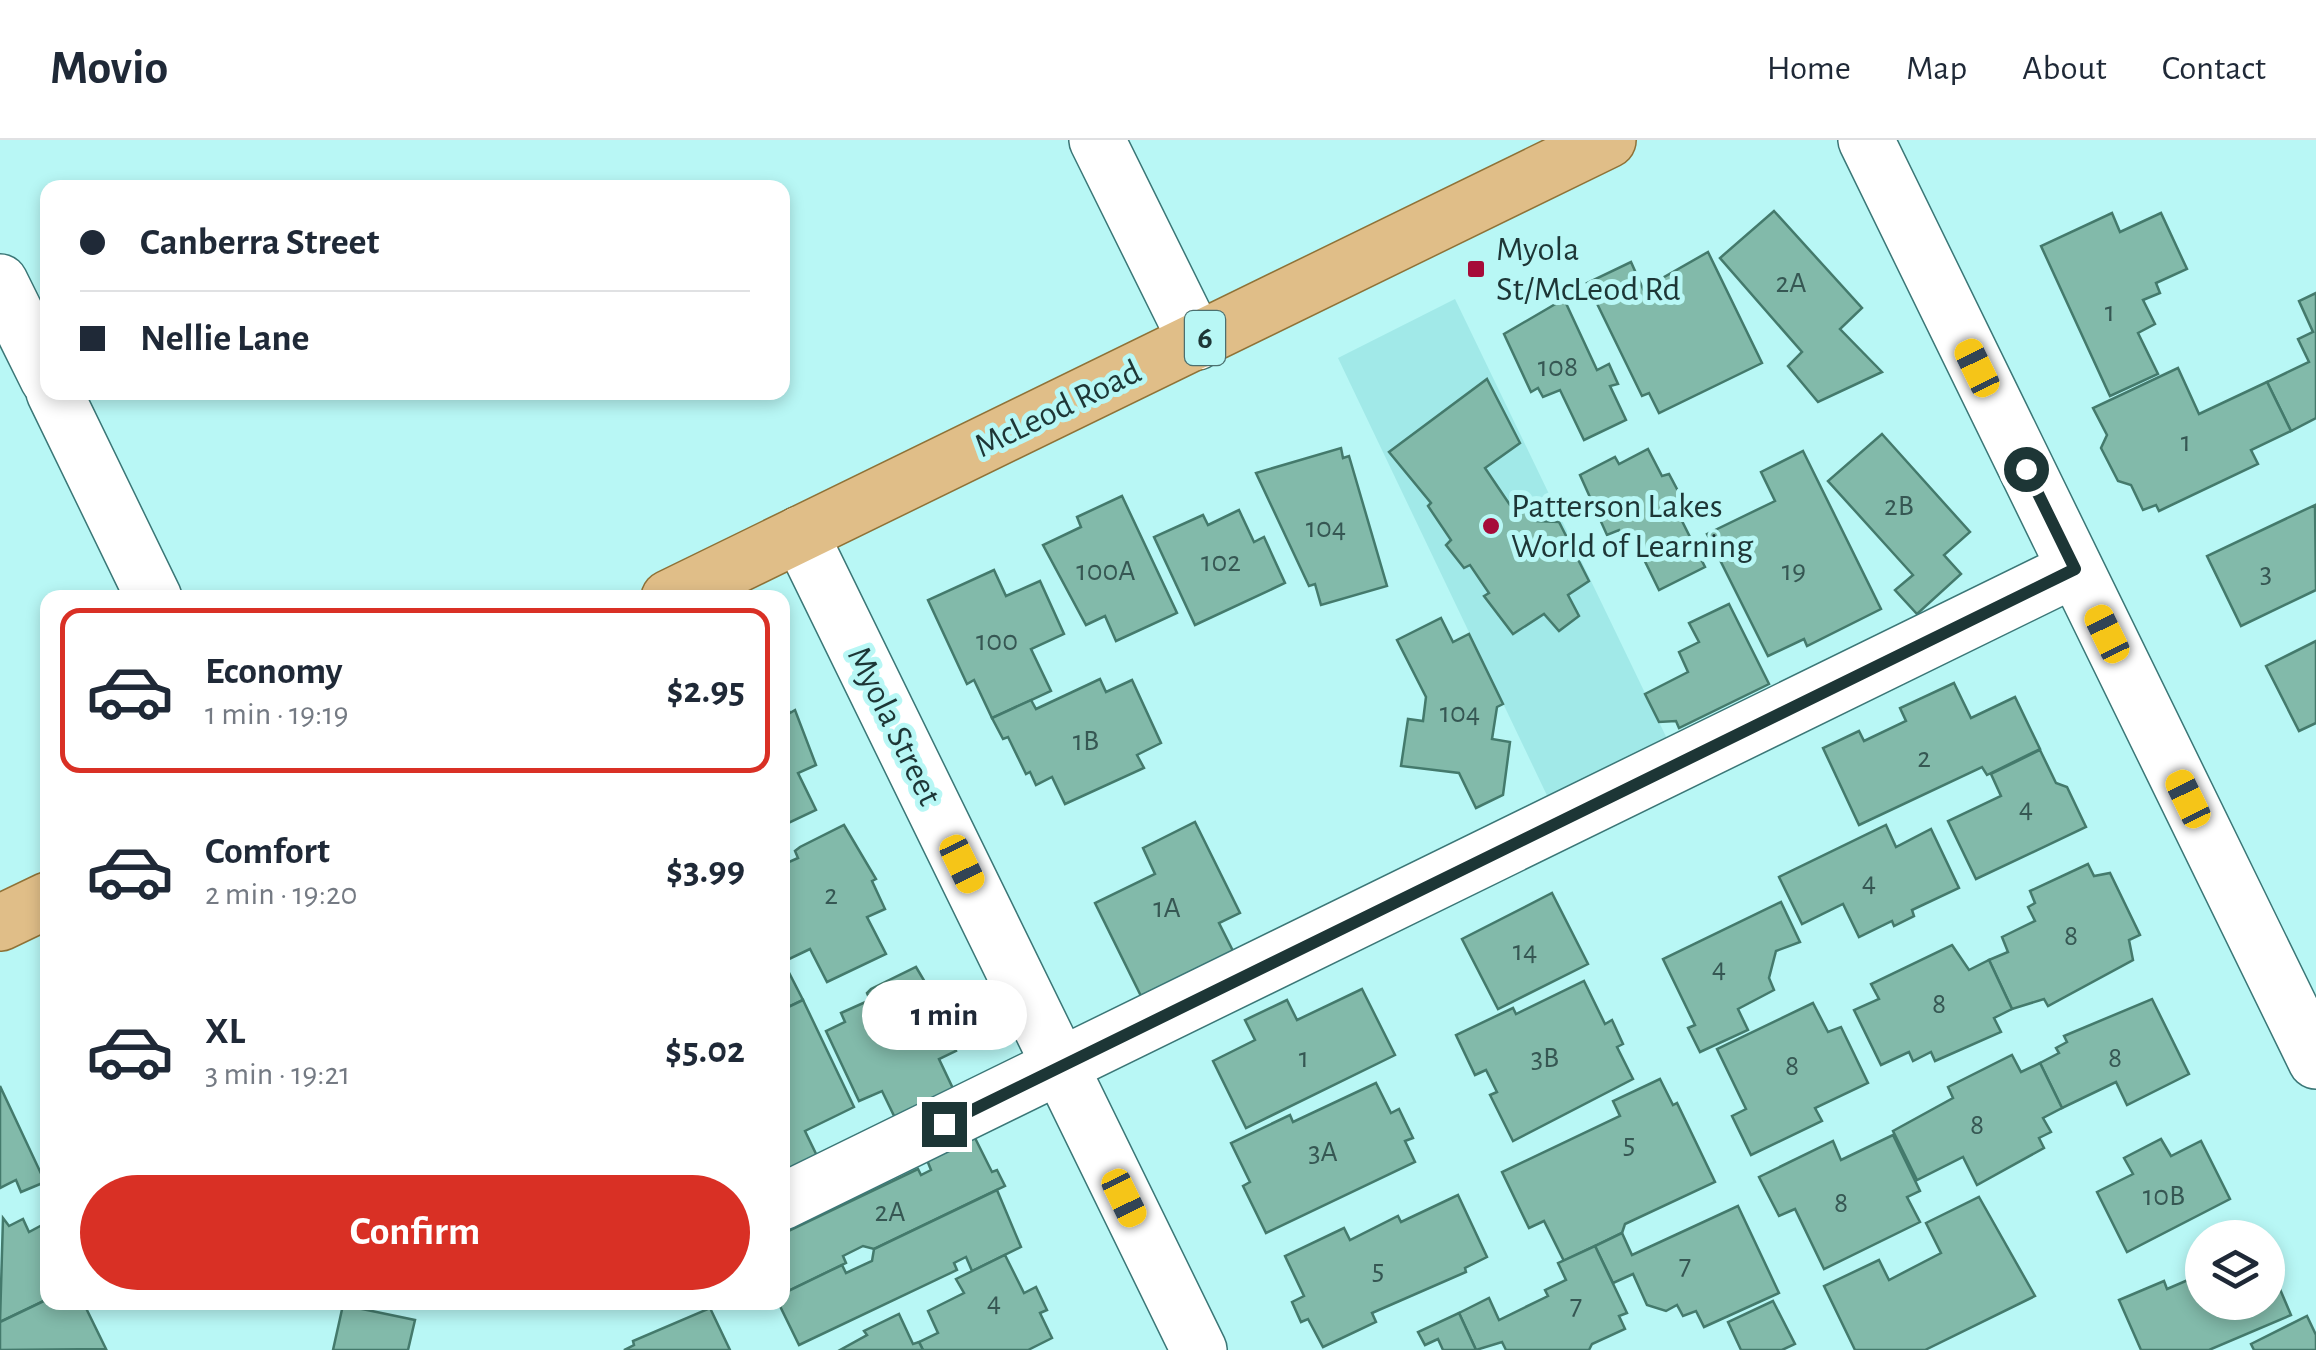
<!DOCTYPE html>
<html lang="en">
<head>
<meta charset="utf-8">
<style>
	body { margin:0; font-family:"Alegreya Sans",sans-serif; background:#f6f6f7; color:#1f2937; height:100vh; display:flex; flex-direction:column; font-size:38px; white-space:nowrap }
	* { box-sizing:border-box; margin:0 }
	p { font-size:32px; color:#747a83 }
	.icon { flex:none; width:55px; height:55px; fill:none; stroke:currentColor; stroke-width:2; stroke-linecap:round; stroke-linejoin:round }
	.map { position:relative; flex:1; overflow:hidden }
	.drawer { position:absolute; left:40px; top:450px; width:750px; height:720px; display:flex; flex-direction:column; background:#fff; border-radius:20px; box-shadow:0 5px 15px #0003 }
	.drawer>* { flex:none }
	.top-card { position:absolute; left:40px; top:40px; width:750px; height:220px; border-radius:20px; box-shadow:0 5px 15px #0003; display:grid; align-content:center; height:220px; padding:0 40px; background:#fff }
	.controls { position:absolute; left:2185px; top:1080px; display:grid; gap:20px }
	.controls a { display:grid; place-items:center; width:100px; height:100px; border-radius:50%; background:#fff; box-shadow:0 5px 15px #0003; font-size:50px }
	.end { position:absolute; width:45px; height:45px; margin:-22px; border:12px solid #1d3636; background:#fff; box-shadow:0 0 0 5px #fff }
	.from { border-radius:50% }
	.bubble { position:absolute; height:70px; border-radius:35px; background:#fff; box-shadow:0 5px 15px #0003; font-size:32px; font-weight:600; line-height:70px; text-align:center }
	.car { position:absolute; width:30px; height:60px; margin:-30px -15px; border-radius:12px; box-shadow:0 0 8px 2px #0007; background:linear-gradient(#f5c518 24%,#345 0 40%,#f5c518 0 76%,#345 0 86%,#f5c518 0) }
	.top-card b { display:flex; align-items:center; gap:35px; height:95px; font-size:38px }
	.top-card b+b { border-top:2px solid #e0e1e3 }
	.top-card i { width:25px; height:25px; background:#1f2937 }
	ul { padding:18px 0 0; list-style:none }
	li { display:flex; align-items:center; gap:30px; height:165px; margin:0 20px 15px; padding:0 20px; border:5px solid transparent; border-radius:20px }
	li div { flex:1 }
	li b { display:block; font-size:38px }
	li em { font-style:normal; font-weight:600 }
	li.active { border-color:#d93025 }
	li>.icon { width:90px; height:90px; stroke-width:1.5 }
	.button { display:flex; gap:20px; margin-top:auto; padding:20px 40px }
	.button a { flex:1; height:115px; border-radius:60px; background:#d93025; color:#fff; font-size:40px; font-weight:600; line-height:115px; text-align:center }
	header { display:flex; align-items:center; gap:60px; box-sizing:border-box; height:140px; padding:0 50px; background:#fff; border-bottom:2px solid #e0e1e3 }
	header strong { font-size:48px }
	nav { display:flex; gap:55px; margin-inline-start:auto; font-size:35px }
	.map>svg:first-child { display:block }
	.built { fill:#a1e9e8 }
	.building { fill:#82baaa; stroke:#447a6c; stroke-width:2.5 }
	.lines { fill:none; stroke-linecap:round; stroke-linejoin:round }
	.minor-casing { stroke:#3b7777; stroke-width:58 }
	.major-casing { stroke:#8f7237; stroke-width:58 }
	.minor { stroke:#fff; stroke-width:55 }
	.major { stroke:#e0be88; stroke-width:55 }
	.route { stroke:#1d3636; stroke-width:12 }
	.poi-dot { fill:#a60b39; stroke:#b8f7f5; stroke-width:4 }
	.labels { text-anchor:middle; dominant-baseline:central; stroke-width:10; stroke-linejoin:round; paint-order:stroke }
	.number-label { font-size:30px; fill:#365753 }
	.shield { fill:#b8f7f5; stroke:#4c706f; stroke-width:2.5 }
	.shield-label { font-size:32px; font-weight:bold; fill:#1d3636 }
	.poi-label { font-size:35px; fill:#1d3636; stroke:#b8f7f5; text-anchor:start }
	.street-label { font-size:35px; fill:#1d3636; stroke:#b8f7f5 }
</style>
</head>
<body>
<header>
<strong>Movio</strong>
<nav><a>Home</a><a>Map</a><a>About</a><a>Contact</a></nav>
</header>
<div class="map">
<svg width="2316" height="1210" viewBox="0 0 2316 1210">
	<rect width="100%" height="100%" fill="#b8f7f5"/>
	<path class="built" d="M1455,159L1672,609L1553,668L1338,218Z"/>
	<g class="building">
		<path d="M1774,71L1862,168L1840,189L1882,232L1818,262L1788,226L1802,212L1720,118Z"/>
		<path d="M2112,73L2120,92L2161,73L2187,129L2156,143L2160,153L2143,160L2155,184L2138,193L2158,234L2110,256L2041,106Z"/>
		<path d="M1708,112L1762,223L1659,273L1649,253L1642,256L1587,143L1631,122L1643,149Z"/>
		<path d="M2316,153V278L2291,291L2267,242L2309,222L2298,199L2313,192L2299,161Z"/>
		<path d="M1564,159L1597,230L1609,224L1618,244L1610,246L1626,280L1584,300L1560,250L1543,257L1538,248L1531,252L1504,194Z"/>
		<path d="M2178,228L2199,274L2267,242L2291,291L2251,310L2258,324L2159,371L2156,365L2143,370L2131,345L2118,341L2101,308L2107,295L2093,268Z"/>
		<path d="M1487,239L1520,303L1485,328L1510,365L1532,366L1537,381L1559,382L1589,441L1568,455L1579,476L1559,491L1544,474L1513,494L1484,456L1489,453L1470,425L1464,428L1446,405L1451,400L1428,366L1431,363L1389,312Z"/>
		<path d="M1882,294L1970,392L1944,415L1961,434L1917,474L1895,450L1913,435L1828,341Z"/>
		<path d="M1341,308L1343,318L1349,316L1387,446L1321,465L1315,444L1309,446L1256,333Z"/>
		<path d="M1648,309L1662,336L1669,334L1687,368L1678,373L1705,427L1659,450L1633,397L1625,401L1619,390L1607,395L1580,335L1615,317L1619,324Z"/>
		<path d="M1803,311L1881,469L1807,506L1804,499L1768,516L1707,394L1775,361L1761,332Z"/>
		<path d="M1122,356L1177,473L1116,501L1105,476L1086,485L1043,405L1081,387L1077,377Z"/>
		<path d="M2315,365L2316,450L2241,486L2207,416Z"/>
		<path d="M1239,370L1254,402L1264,397L1285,443L1195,485L1154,397L1203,375L1208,385Z"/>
		<path d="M994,430L1006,456L1040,441L1064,494L1031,509L1051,551L992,578L974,540L967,544L928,460Z"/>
		<path d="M1729,464L1769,544L1679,588L1676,581L1659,582L1645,554L1688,532L1679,512L1699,502L1689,483Z"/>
		<path d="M1441,478L1453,502L1469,494L1503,564L1497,567L1492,599L1510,602L1503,655L1476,668L1459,633L1401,626L1408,579L1423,581L1426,557L1397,500Z"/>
		<path d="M2316,501V583L2299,591L2266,526Z"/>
		<path d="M1100,539L1106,552L1132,540L1161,603L1137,615L1144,628L1065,664L1052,637L1036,645L1030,632L1026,634L1008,597L1003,599L992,578L1031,560L1036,569Z"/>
		<path d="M1954,543L1971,578L2015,557L2040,609L1987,635L1982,627L1859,685L1823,608L1859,591L1864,601L1906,581L1900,568Z"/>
		<path d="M782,556L790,573L795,570L816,625L798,633L816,670L782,686Z"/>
		<path d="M2040,610L2056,643L2067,647L2086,687L1976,739L1948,681L2001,656L1991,634Z"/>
		<path d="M1195,682L1240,773L1219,783L1233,811L1141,856L1095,763L1155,734L1143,708Z"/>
		<path d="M844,685L876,739L872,741L885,769L867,777L886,814L827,842L810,809L787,820L782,809V725L798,718L795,711L800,707Z"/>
		<path d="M1886,685L1896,707L1931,689L1959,748L1912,770L1914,776L1894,786L1892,781L1859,797L1843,764L1802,784L1779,737Z"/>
		<path d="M2088,724L2094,736L2110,733L2140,795L2129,800L2133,820L2048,866L2044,859L2012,869L1989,820L2008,812L2002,797L2035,781L2028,767L2035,763L2030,751Z"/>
		<path d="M1552,753L1588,824L1498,869L1462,799Z"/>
		<path d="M1781,762L1800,802L1776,811L1769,838L1774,850L1738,869L1748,890L1700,912L1688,888L1695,885L1663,819Z"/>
		<path d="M1952,805L1969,830L1989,820L2012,869L1994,878L2001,892L1935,921L1931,912L1913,921L1909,912L1881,925L1854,870L1879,859L1871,844Z"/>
		<path d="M782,819L803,860L782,870Z"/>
		<path d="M916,827L948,881L944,883L956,911L939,919L957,957L898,984L882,951L859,961L826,891L845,882L841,873L870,860L867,853L871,849Z"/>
		<path d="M1584,841L1605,884L1612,880L1623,904L1617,907L1633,939L1513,1001L1490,955L1497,952L1486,930L1475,935L1456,895L1513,868L1516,874Z"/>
		<path d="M1362,849L1395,915L1246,988L1213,921L1255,900L1245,880L1287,860L1297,880Z"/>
		<path d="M2152,859L2189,934L2127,965L2116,942L2062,968L2040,923L2059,913L2056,908L2067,902L2064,896Z"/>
		<path d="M803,860L854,967L805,991L817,1016L782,1032V870Z"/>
		<path d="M1813,863L1828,892L1841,887L1868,943L1815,968L1822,981L1751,1015L1732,976L1746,969L1717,909Z"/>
		<path d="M2012,915L2021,932L2040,923L2062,968L2043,978L2051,992L2039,998L2044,1008L1977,1045L1963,1017L1917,1040L1893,991L1953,958L1948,947Z"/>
		<path d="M1660,939L1673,965L1677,963L1715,1042L1625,1084L1622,1093L1564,1121L1544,1081L1529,1088L1502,1032L1620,976L1613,961Z"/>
		<path d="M1376,943L1391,973L1399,969L1413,998L1405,1001L1415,1022L1266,1093L1243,1046L1250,1042L1231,1003L1290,975L1293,982Z"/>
		<path d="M0,946L45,1042L21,1052L16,1040L0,1048Z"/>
		<path d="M972,992L992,1032L997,1030L1005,1046L874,1109L863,1106L843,1116L846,1123L782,1154V1094L918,1029L921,1035L931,1030L925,1015Z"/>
		<path d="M1893,995L1920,1051L1907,1057L1920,1082L1824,1129L1795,1069L1779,1076L1759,1037L1833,1001L1841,1020Z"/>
		<path d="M2161,999L2171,1016L2201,1001L2230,1059L2127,1112L2097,1052L2133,1034L2124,1018Z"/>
		<path d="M997,1050L1021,1107L972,1131L966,1117L954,1123L957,1130L799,1205L778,1162H782V1154L842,1125L846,1133L872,1121L874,1109Z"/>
		<path d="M1458,1055L1487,1117L1465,1128L1466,1132L1372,1173L1376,1182L1323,1207L1308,1179L1301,1182L1292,1162L1304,1156L1285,1116L1344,1088L1350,1100L1398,1076L1401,1082Z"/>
		<path d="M1979,1057L2035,1156L1925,1210H1855L1824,1146L1879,1120L1889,1140L1941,1113L1926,1083Z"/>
		<path d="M1738,1066L1779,1153L1704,1187L1696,1171L1683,1176L1677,1165L1666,1171L1647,1165L1633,1134L1613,1143L1595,1106L1622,1093L1632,1115Z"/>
		<path d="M3,1078L9,1086L23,1079L29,1092L44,1084L48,1159L0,1182Z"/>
		<path d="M1595,1106L1627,1173L1619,1176L1625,1189L1592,1204L1589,1210H1506L1502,1202L1476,1210L1459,1173L1489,1158L1499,1180L1548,1156L1545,1150L1566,1140L1558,1123Z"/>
		<path d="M1005,1115L1024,1153L1036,1147L1047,1170L1040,1173L1052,1198L1028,1210H923L919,1202L938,1193L928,1171L964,1153L956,1139Z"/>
		<path d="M2268,1121L2291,1175L2209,1210H2141L2119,1160L2164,1141L2167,1149L2202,1134V1162H2268Z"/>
		<path d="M48,1159V1162H83L106,1209L0,1210V1182Z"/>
		<path d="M1773,1161L1795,1204L1782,1210H1741L1728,1182Z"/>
		<path d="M343,1165L415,1180L408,1210H333Z"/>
		<path d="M710,1168L730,1210H624L634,1205L633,1201Z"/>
		<path d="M1459,1173L1476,1210H1443L1438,1199L1425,1205L1418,1192Z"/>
		<path d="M899,1174L913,1204L919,1202L923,1210H840L867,1195L864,1191Z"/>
		<path d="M2307,1176L2316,1195V1210H2254L2251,1204Z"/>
	</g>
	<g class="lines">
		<defs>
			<g id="minor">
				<path d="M1097,0L1197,202"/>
				<path d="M1866,0L2316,921"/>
				<path d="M0,142L48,239"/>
				<path d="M54,252L154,458"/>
				<path d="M800,394L1199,1210"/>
				<path d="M782,1062L2075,429"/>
			</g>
			<g id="major">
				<path d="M669,458L1608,0"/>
				<path d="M0,783L48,760"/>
			</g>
		</defs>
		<use href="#minor" class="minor-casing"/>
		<use href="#major" class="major-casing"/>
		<use href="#minor" class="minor"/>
		<use href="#major" class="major"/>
	</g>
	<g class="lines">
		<path class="route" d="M944,984L2075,429L2026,329"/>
	</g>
	<g class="poi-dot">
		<rect x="1466" y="119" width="20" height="20" rx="5"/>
		<circle cx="1491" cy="386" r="10"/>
	</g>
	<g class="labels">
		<g class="number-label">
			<text x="1791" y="143">2A</text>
			<text x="2110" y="172">1</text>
			<text x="1558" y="227">108</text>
			<text x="2186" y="302">1</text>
			<text x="1899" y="366">2B</text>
			<text x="1326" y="388">104</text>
			<text x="1221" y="422">102</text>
			<text x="1106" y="431">100A</text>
			<text x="1794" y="431">19</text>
			<text x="2266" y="433">3</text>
			<text x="997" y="501">100</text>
			<text x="1460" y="573">104</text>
			<text x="1086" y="601">1B</text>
			<text x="1924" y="618">2</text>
			<text x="2026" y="668">4</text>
			<text x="1869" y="742">4</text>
			<text x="831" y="755">2</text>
			<text x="1167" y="768">1A</text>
			<text x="2071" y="796">8</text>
			<text x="1525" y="811">14</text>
			<text x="1719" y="828">4</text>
			<text x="1939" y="864">8</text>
			<text x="1304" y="918">1</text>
			<text x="1545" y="918">3B</text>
			<text x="2115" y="918">8</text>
			<text x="1792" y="926">8</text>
			<text x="1977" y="985">8</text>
			<text x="1629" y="1004">5</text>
			<text x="1323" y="1012">3A</text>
			<text x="2164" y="1056">10B</text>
			<text x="1841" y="1063">8</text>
			<text x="890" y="1072">2A</text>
			<text x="1685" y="1125">7</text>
			<text x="1378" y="1130">5</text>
			<text x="994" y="1162">4</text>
			<text x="1576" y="1165">7</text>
		</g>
		<rect class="shield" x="1185" y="171" width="40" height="54" rx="8"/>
		<g class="shield-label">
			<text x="1205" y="198">6</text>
		</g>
		<g class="poi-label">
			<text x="1496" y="109">Myola<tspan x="1496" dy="40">St/McLeod Rd</tspan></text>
			<text x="1511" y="366">Patterson Lakes<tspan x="1511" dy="40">World of Learning</tspan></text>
		</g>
		<g class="street-label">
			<text transform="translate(1058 269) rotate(-26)">McLeod Road</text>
			<text transform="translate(894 586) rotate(64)">Myola Street</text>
		</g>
	</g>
</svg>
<div class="controls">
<a><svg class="icon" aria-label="layers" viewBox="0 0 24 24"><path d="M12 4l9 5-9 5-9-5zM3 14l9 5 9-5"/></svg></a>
</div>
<i class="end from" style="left:2026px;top:329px"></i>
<i class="end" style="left:944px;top:984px"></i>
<div class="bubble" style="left:862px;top:840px;width:165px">1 min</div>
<i class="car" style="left:1977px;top:228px;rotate:334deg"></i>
<i class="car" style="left:2107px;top:494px;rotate:334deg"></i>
<i class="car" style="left:2188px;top:659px;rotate:334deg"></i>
<i class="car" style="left:962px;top:724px;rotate:154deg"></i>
<i class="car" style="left:1124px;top:1058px;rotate:154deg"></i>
<div class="top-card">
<b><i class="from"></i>Canberra Street</b>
<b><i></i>Nellie Lane</b>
</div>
<section class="drawer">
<ul>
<li class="active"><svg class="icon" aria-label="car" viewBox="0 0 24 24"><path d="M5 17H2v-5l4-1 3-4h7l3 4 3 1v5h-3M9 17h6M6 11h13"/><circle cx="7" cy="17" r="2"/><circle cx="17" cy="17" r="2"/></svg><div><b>Economy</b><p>1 min · 19:19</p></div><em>$2.95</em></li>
<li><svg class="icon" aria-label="car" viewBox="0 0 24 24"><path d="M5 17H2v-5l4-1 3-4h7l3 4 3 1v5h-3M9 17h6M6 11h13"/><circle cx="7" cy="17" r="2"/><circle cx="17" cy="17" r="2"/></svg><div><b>Comfort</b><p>2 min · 19:20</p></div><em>$3.99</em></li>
<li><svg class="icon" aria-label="car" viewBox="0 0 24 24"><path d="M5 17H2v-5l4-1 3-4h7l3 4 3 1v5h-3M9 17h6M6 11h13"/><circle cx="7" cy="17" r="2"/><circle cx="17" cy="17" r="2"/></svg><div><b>XL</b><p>3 min · 19:21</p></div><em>$5.02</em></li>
</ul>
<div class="button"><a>Confirm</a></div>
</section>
</div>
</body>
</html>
